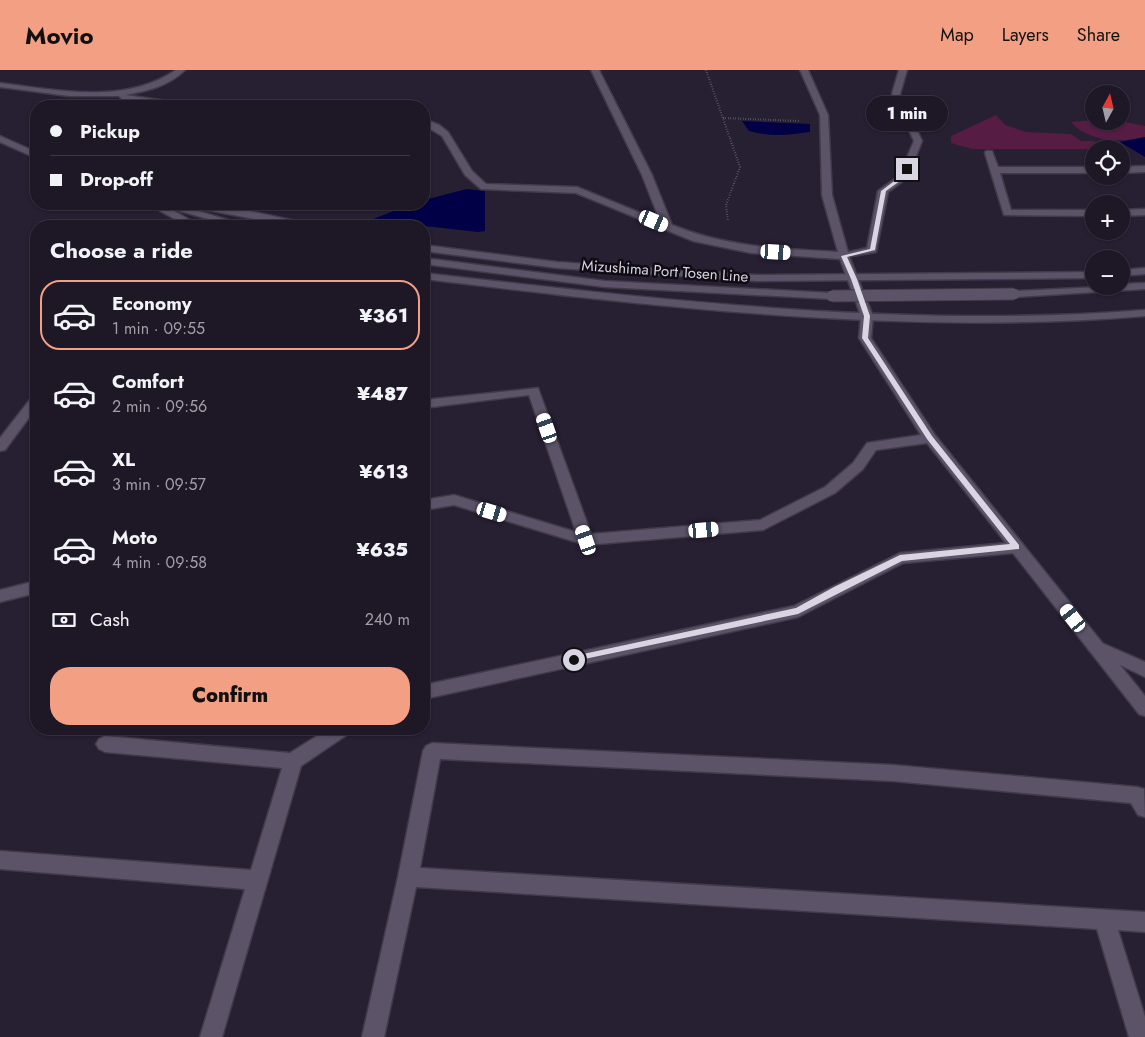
<!DOCTYPE html>
<html lang="en">
<head>
<meta charset="utf-8">
<style>
	body { margin:0; font-family:Jost,sans-serif; background:#25202e; color:#f1f3f6; height:100vh; display:flex; flex-direction:column; font-size:19px; white-space:nowrap }
	* { box-sizing:border-box; margin:0 }
	p { font-size:16px; color:#a09fa7 }
	.icon { flex:none; width:28px; height:28px; fill:none; stroke:currentColor; stroke-width:2; stroke-linecap:round; stroke-linejoin:round }
	.map { position:relative; flex:1; overflow:hidden }
	.drawer { position:absolute; left:30px; top:150px; width:400px; height:515px; display:flex; flex-direction:column; background:#1d1726; border-radius:20px; box-shadow:0 1px 4px #0004,0 0 0 1px #3b3643 }
	.drawer>* { flex:none }
	.guide { position:absolute; left:30px; top:30px; width:400px; height:110px; border-radius:20px; box-shadow:0 1px 4px #0004,0 0 0 1px #3b3643; display:grid; align-content:center; height:110px; padding:0 20px; background:#1d1726 }
	.needle { width:32px; rotate:8deg }
	.fabs { position:absolute; left:1085px; top:15px; display:grid; gap:10px }
	.fabs a { display:grid; place-items:center; width:45px; height:45px; border-radius:50%; background:#1d1726; box-shadow:0 1px 4px #0004,0 0 0 1px #3b3643; font-size:25px }
	.end { position:absolute; width:22px; height:22px; margin:-11px; border:6px solid #dad5e2; background:#111; box-shadow:0 0 0 2px #111 }
	.from { border-radius:50% }
	.bubble { position:absolute; height:35px; border-radius:18px; background:#1d1726; box-shadow:0 1px 4px #0004,0 0 0 1px #3b3643; font-size:16px; font-weight:800; line-height:35px; text-align:center }
	.car { position:absolute; width:15px; height:30px; margin:-15px -8px; border-radius:6px; box-shadow:0 0 4px 1px #0007; background:linear-gradient(#fff 24%,#345 0 40%,#fff 0 76%,#345 0 86%,#fff 0) }
	.guide b { display:flex; align-items:center; gap:18px; height:48px; font-size:19px }
	.guide b+b { border-top:1px solid #3b3643 }
	.guide i { width:12px; height:12px; background:#f1f3f6 }
	ul { padding:0; list-style:none }
	li { display:flex; align-items:center; gap:15px; height:70px; margin:0 10px 8px; padding:0 10px; border:2px solid transparent; border-radius:20px }
	li div { flex:1 }
	li b { display:block; font-size:19px }
	li em { font-style:normal; font-weight:800 }
	li.active { border-color:#f39f83 }
	li>.icon { width:45px; height:45px; stroke-width:1.5 }
	h2 { padding:0 20px; font-size:22px; line-height:60px }
	.pay { display:flex; align-items:center; gap:12px; height:55px; padding:0 20px; font-size:19px }
	.pay p { margin-inline-start:auto }
	.button { display:flex; gap:10px; margin-top:auto; padding:10px 20px }
	.button a { flex:1; height:58px; border-radius:20px; background:#f39f83; color:#111; font-size:20px; font-weight:800; line-height:58px; text-align:center }
	header { display:flex; align-items:center; gap:30px; box-sizing:border-box; height:70px; padding:0 25px; background:#f39f83; color:#111 }
	header strong { font-size:24px }
	nav { display:flex; gap:28px; margin-inline-start:auto; font-size:18px }
	.map>svg:first-child { display:block }
	.green { fill:#561c44 }
	.water { fill:#010047 }
	.lines { fill:none; stroke-linecap:round; stroke-linejoin:round }
	.service-casing { stroke:#403a49; stroke-width:3 }
	.minor-casing { stroke:#403a49; stroke-width:3 }
	.secondary-casing { stroke:#403a49; stroke-width:3 }
	.path { stroke:#847d8d; stroke-width:2; stroke-dasharray:0.5 2; stroke-linecap:butt }
	.service { fill:#5c5369; fill-rule:evenodd }
	.minor { fill:#5c5369; fill-rule:evenodd }
	.secondary { fill:#5c5369; fill-rule:evenodd }
	.secondary-bridge-casing { stroke:#403a49; stroke-width:13; stroke-linecap:butt }
	.secondary-bridge { stroke:#5c5369; stroke-width:11 }
	.route { fill:#dad5e2 }
	.labels { text-anchor:middle; dominant-baseline:central; stroke-width:5; stroke-linejoin:round; paint-order:stroke }
	.far-street-label { font-size:15px; fill:#dad5e2; stroke:#0e0b13 }
</style>
</head>
<body>
<header>
<strong>Movio</strong>
<nav><a>Map</a><a>Layers</a><a>Share</a></nav>
</header>
<div class="map">
<svg width="1145" height="967" viewBox="0 0 1145 967">
	<rect width="100%" height="100%" fill="#271f32"/>
	<g class="green">
		<path d="M996,45L1005,55L1026,62L1071,64L1081,71H1094L1105,79H972L951,73V66Z"/>
		<path d="M1094,50L1121,51L1145,56V67C1122,73 1087,72 1071,52Z"/>
	</g>
	<g class="water">
		<path d="M742,51L810,54V62C789,65 771,67 749,61Z"/>
		<path d="M1145,67V87L1120,72Z"/>
		<path d="M467,119L485,121V161L478,162L371,150L411,134H424V130Z"/>
	</g>
	<g class="lines">
		<defs>
			<g id="service">
				<path d="M899,0H907L900,24L922,71L908,107L888,122L876,182L840,188V184L867,178L878,121L899,106L914,71L892,24Z"/>
				<path d="M1095,570L1145,592V607L1089,580L1087,576L1089,572Z"/>
			</g>
			<g id="minor">
				<path d="M176,0H185C169,16 147,21 125,25L188,34L192,36H172L122,29L119,26H69L0,17V13C58,20 124,35 176,0Z"/>
				<path d="M591,0H599L652,105L672,155C726,177 781,179 838,182L822,125L820,45L800,0H808L828,45L832,125L849,186L873,246L871,268L935,365L1145,626V646L1139,644L1013,483L903,493L798,547L424,629V615L794,536L900,483L1006,473L927,373L876,380L863,399L835,423L763,460L586,475L454,435L424,440V430L454,425L576,462L529,325L424,338V330L538,318L591,464L760,450L825,417L853,393L867,373L921,365L859,268L861,246L840,189L751,183L693,171L576,123L481,119L465,105L442,66L424,55V49L439,55L448,62L472,101L486,114L577,117L660,151L642,105Z"/>
				<path d="M986,81H992L998,97H1094V103H1000L1011,140H1094V146L1004,145L985,83Z"/>
				<path d="M1145,96V102L1121,103V97Z"/>
				<path d="M1145,139V145L1121,146V140Z"/>
				<path d="M36,326V338L5,380L0,381V368L32,327Z"/>
				<path d="M36,511V523L0,532V520Z"/>
				<path d="M328,659H351L348,664L301,696L222,967H200L245,819L0,799V781L251,800L282,698L105,682L99,679L96,674L99,669L105,666L290,683Z"/>
				<path d="M432,673L893,695L1137,717L1144,719L1145,747L1138,745L1131,733L893,711L440,689L420,798L1145,842V862L1118,860L1145,947V967H1129L1097,859L416,817L384,967H362L398,807L423,681L426,676Z"/>
			</g>
			<g id="secondary">
				<path d="M0,66L36,82V88L0,72Z"/>
				<path d="M160,134H175L248,156H233L169,138L200,156H188L160,141L158,139L162,136Z"/>
				<path d="M186,134L226,136L305,153L310,156H292L191,137Z"/>
				<path d="M424,175L557,192L756,205L1094,202V208L756,211L557,198L424,181Z"/>
				<path d="M424,188L605,211L832,223L838,226L832,229L605,217L424,194Z"/>
				<path d="M1145,198V204L1121,206V200Z"/>
				<path d="M424,203C659,230 909,259 1145,240V246C909,266 659,237 424,209Z"/>
				<path d="M1145,213V219L1014,227L1008,224L1014,221L1121,216V214Z"/>
			</g>
		</defs>
		<use href="#service" class="service-casing"/>
		<use href="#minor" class="minor-casing"/>
		<use href="#secondary" class="secondary-casing"/>
		<g class="path">
			<path d="M706,0L740,97L726,135L728,151"/>
			<path d="M723,48L799,51"/>
		</g>
		<use href="#service" class="service"/>
		<use href="#minor" class="minor"/>
		<use href="#secondary" class="secondary"/>
		<defs>
			<path id="secondary-bridge" d="M832,226L1014,224"/>
		</defs>
		<use href="#secondary-bridge" class="secondary-bridge-casing"/>
		<use href="#secondary-bridge" class="secondary-bridge"/>
	</g>
	<path class="route" d="M905,98L909,99L904,108L886,121L875,180L847,187L857,209L870,246L868,268L932,366L1019,475V479L902,491L798,544L570,592V587L574,586L796,538L834,517L900,485L1010,474L927,369L862,268L864,246L851,209L841,186L870,179L881,121L901,106Z"/>
	<g class="labels">
		<g class="far-street-label">
			<text transform="translate(665 201) rotate(4)">Mizushima Port Tosen Line</text>
		</g>
	</g>
</svg>
<div class="fabs">
<a><svg class="needle" viewBox="-14 -14 28 28"><path d="M0-13l5 13h-10z" fill="#e53935"/><path d="M0 13l5-13h-10z" fill="#a09fa7"/></svg></a>
<a><svg class="icon" aria-label="locate" viewBox="0 0 24 24"><circle cx="12" cy="12" r="6"/><path d="M12 2v4M12 18v4M2 12h4M18 12h4"/></svg></a>
<a>+</a>
<a>−</a>
</div>
<i class="end from" style="left:574px;top:590px"></i>
<i class="end" style="left:907px;top:99px"></i>
<div class="bubble" style="left:866px;top:26px;width:82px">1 min</div>
<i class="car" style="left:654px;top:151px;rotate:113deg"></i>
<i class="car" style="left:776px;top:182px;rotate:93deg"></i>
<i class="car" style="left:547px;top:358px;rotate:341deg"></i>
<i class="car" style="left:492px;top:442px;rotate:107deg"></i>
<i class="car" style="left:704px;top:460px;rotate:85deg"></i>
<i class="car" style="left:586px;top:470px;rotate:341deg"></i>
<i class="car" style="left:1073px;top:548px;rotate:322deg"></i>
<div class="guide">
<b><i class="from"></i>Pickup</b>
<b><i></i>Drop-off</b>
</div>
<section class="drawer">
<h2>Choose a ride</h2>
<ul>
<li class="active"><svg class="icon" aria-label="car" viewBox="0 0 24 24"><path d="M5 17H2v-5l4-1 3-4h7l3 4 3 1v5h-3M9 17h6M6 11h13"/><circle cx="7" cy="17" r="2"/><circle cx="17" cy="17" r="2"/></svg><div><b>Economy</b><p>1 min · 09:55</p></div><em>¥361</em></li>
<li><svg class="icon" aria-label="car" viewBox="0 0 24 24"><path d="M5 17H2v-5l4-1 3-4h7l3 4 3 1v5h-3M9 17h6M6 11h13"/><circle cx="7" cy="17" r="2"/><circle cx="17" cy="17" r="2"/></svg><div><b>Comfort</b><p>2 min · 09:56</p></div><em>¥487</em></li>
<li><svg class="icon" aria-label="car" viewBox="0 0 24 24"><path d="M5 17H2v-5l4-1 3-4h7l3 4 3 1v5h-3M9 17h6M6 11h13"/><circle cx="7" cy="17" r="2"/><circle cx="17" cy="17" r="2"/></svg><div><b>XL</b><p>3 min · 09:57</p></div><em>¥613</em></li>
<li><svg class="icon" aria-label="car" viewBox="0 0 24 24"><path d="M5 17H2v-5l4-1 3-4h7l3 4 3 1v5h-3M9 17h6M6 11h13"/><circle cx="7" cy="17" r="2"/><circle cx="17" cy="17" r="2"/></svg><div><b>Moto</b><p>4 min · 09:58</p></div><em>¥635</em></li>
</ul>
<div class="pay"><svg class="icon" aria-label="cash" viewBox="0 0 24 24"><path d="M3 7h18v10H3z"/><circle cx="12" cy="12" r="2"/></svg>Cash<p>240 m</p></div>
<div class="button"><a>Confirm</a></div>
</section>
</div>
</body>
</html>
